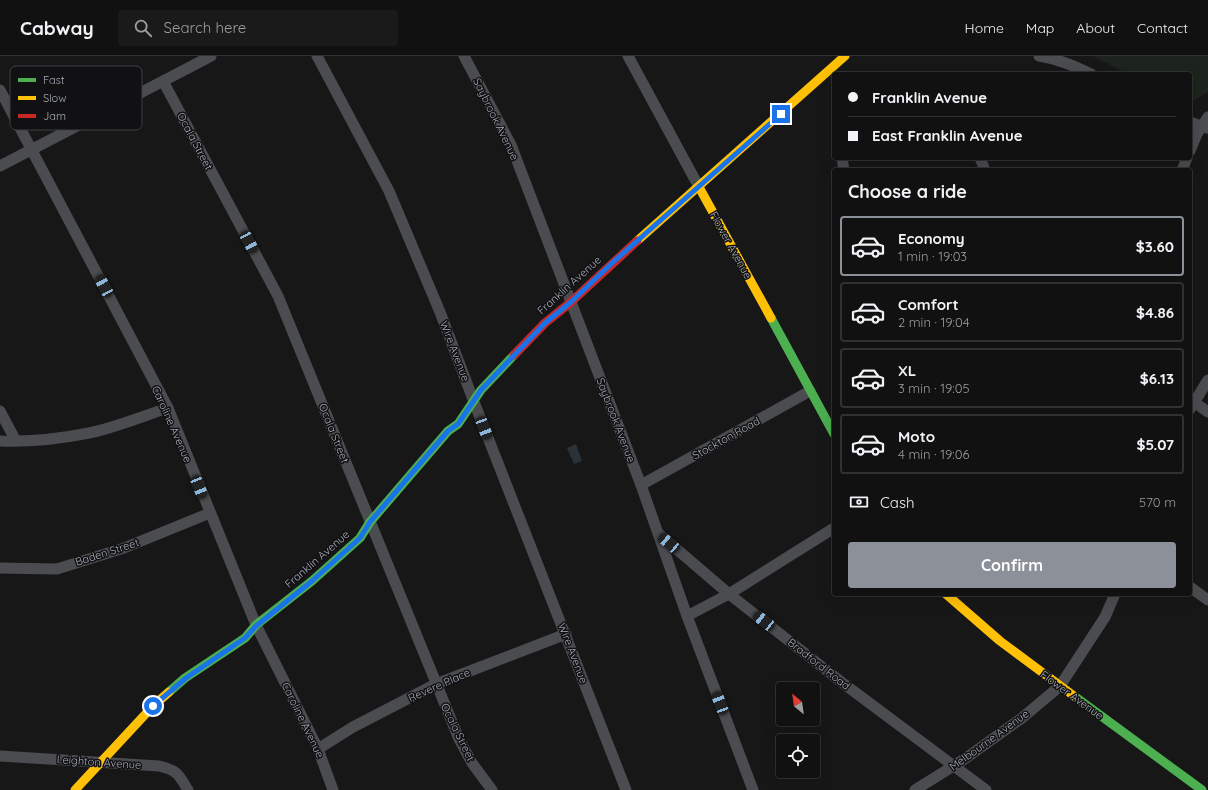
<!DOCTYPE html>
<html lang="en">
<head>
<meta charset="utf-8">
<style>
	body { margin:0; font-family:Quicksand,sans-serif; background:#1a1a1a; color:#f1f3f6; height:100vh; display:flex; flex-direction:column; font-size:15px; white-space:nowrap }
	* { box-sizing:border-box; margin:0 }
	p { font-size:13px; color:#9c9d9f }
	.icon { flex:none; width:22px; height:22px; fill:none; stroke:currentColor; stroke-width:2; stroke-linecap:round; stroke-linejoin:round }
	.map { position:relative; flex:1; overflow:hidden }
	.panel { position:absolute; left:832px; top:112px; width:360px; height:428px; display:flex; flex-direction:column; background:#111; border-radius:4px; box-shadow:0 4px 16px #0002,0 0 0 1px #303131 }
	.panel>* { flex:none }
	.banner { position:absolute; left:832px; top:16px; width:360px; height:88px; border-radius:4px; box-shadow:0 4px 16px #0002,0 0 0 1px #303131; display:grid; align-content:center; height:88px; padding:0 16px; background:#111 }
	.needle { width:26px; rotate:331deg }
	.controls { position:absolute; left:776px; top:626px; display:grid; gap:8px }
	.controls a { display:grid; place-items:center; width:44px; height:44px; border-radius:4px; background:#111; box-shadow:0 4px 16px #0002,0 0 0 1px #303131; font-size:20px }
	.end { position:absolute; width:18px; height:18px; margin:-9px; border:5px solid #1a73e8; background:#fff; box-shadow:0 0 0 2px #fff }
	.from { border-radius:50% }
	.car { position:absolute; width:12px; height:24px; margin:-12px -6px; border-radius:5px; box-shadow:0 0 3px 1px #0007; background:linear-gradient(#222 24%,#8ab4d8 0 40%,#222 0 76%,#8ab4d8 0 86%,#222 0) }
	.banner b { display:flex; align-items:center; gap:14px; height:38px; font-size:15px }
	.banner b+b { border-top:1px solid #303131 }
	.banner i { width:10px; height:10px; background:#f1f3f6 }
	ul { padding:0; list-style:none }
	li { display:flex; align-items:center; gap:12px; height:60px; margin:0 8px 6px; padding:0 8px; border:2px solid #303131; border-radius:4px }
	li div { flex:1 }
	li b { display:block; font-size:15px }
	li em { font-style:normal; font-weight:700 }
	li.current { border-color:#8c9099 }
	li>.icon { width:36px; height:36px; stroke-width:1.5 }
	h2 { padding:0 16px; font-size:18px; line-height:48px }
	.pay { display:flex; align-items:center; gap:10px; height:44px; padding:0 16px; font-size:15px }
	.pay p { margin-inline-start:auto }
	.action { display:flex; gap:8px; margin-top:auto; padding:8px 16px }
	.action a { flex:1; height:46px; border-radius:4px; background:#8c9099; color:#fff; font-size:16px; font-weight:700; line-height:46px; text-align:center }
	header { display:flex; align-items:center; gap:24px; box-sizing:border-box; height:56px; padding:0 20px; background:#111; border-bottom:1px solid #303131 }
	header strong { font-size:19px }
	nav { display:flex; gap:22px; margin-inline-start:auto; font-size:14px }
	.search { width:280px; height:36px; background:#1a1a1a; display:flex; align-items:center; gap:10px; box-sizing:border-box; padding:0 14px; border-radius:4px; color:#9c9d9f; font-size:15px }
	.map>svg:first-child { display:block }
	.green { fill:#1d241e }
	.water { fill:#2a3239 }
	.lines { fill:none; stroke-linecap:round; stroke-linejoin:round }
	.street { stroke:#4b4c50; stroke-width:11 }
	.fast { stroke:#4caf50; stroke-width:9 }
	.slow { stroke:#ffc107; stroke-width:9 }
	.jam { stroke:#c62828; stroke-width:9 }
	.route { stroke:#1a73e8; stroke-width:5 }
	.labels { text-anchor:middle; dominant-baseline:central; stroke-width:3; stroke-linejoin:round; paint-order:stroke }
	.street-label { font-size:11px; fill:#a8adb8; stroke:#111113 }
	.key { fill:#111113; stroke:#3e4045; stroke-width:1 }
	.key-label { font-size:11px; fill:#a8adb8 }
</style>
</head>
<body>
<header>
<strong>Cabway</strong>
<div class="search"><svg class="icon" aria-label="search" viewBox="0 0 24 24"><circle cx="10" cy="10" r="6"/><path d="M15 15l6 6"/></svg>Search here</div>
<nav><a>Home</a><a>Map</a><a>About</a><a>Contact</a></nav>
</header>
<div class="map">
<svg width="1208" height="734" viewBox="0 0 1208 734">
	<rect width="100%" height="100%" fill="#171717"/>
	<path class="green" d="M1093,0H1208V36L1194,44L1190,48V18H1128Z"/>
	<path class="water" d="M576,388L582,405L574,408L567,392Z"/>
	<g class="lines">
		<g class="street">
			<path d="M317,0L389,135L440,256L474,346L626,734"/>
			<path d="M464,0L511,89L641,429L687,560L753,734"/>
			<path d="M628,0L699,131"/>
			<path d="M1039,0C1058,3 1075,10 1091,18"/>
			<path d="M163,25L278,240L459,683L472,707L492,734"/>
			<path d="M0,34L168,352L256,569L318,693L333,734"/>
			<path d="M1190,66L1207,72"/>
			<path d="M1190,95L1197,78L1208,61"/>
			<path d="M842,102L844,114"/>
			<path d="M980,102L985,114"/>
			<path d="M0,110L211,0"/>
			<path d="M1182,114L1187,102"/>
			<path d="M1190,343L1208,356"/>
			<path d="M1190,353L1208,324"/>
			<path d="M0,355L16,385"/>
			<path d="M0,385C30,386 59,383 89,377C114,372 143,360 168,352"/>
			<path d="M641,429L810,335"/>
			<path d="M659,478L729,538L844,628L986,734"/>
			<path d="M0,512L57,513L124,492L210,457"/>
			<path d="M1190,531L1208,544"/>
			<path d="M687,560L729,538L834,472"/>
			<path d="M318,693L353,671L436,628L566,578"/>
			<path d="M0,700L159,710C179,715 178,718 188,734"/>
			<path d="M915,734L966,702L1022,662L1060,630L1105,561L1115,538"/>
		</g>
		<g class="fast">
			<path d="M771,262L834,378"/>
			<path d="M169,636L185,622L245,582L256,569L312,525L360,482L370,466L448,375L458,368L481,334L514,299"/>
			<path d="M1074,640L1202,734"/>
		</g>
		<g class="slow">
			<path d="M699,131L771,262"/>
			<path d="M637,185L845,0"/>
			<path d="M946,538L1000,585L1074,640"/>
			<path d="M75,734L153,650L169,636"/>
		</g>
		<path class="jam" d="M514,299L545,267L571,246L637,185"/>
	</g>
	<g class="lines">
		<path class="route" d="M153,650L186,622L245,582L256,570L312,525L360,482L370,466L448,375L458,368L481,334L545,267L571,246L611,208L781,58"/>
	</g>
	<g class="labels">
		<g class="street-label">
			<text transform="translate(496 63) rotate(64)">Saybrook Avenue</text>
			<text transform="translate(195 85) rotate(62)">Ocala Street</text>
			<text transform="translate(731 189) rotate(61)">Flower Avenue</text>
			<text transform="translate(569 229) rotate(-42)">Franklin Avenue</text>
			<text transform="translate(455 295) rotate(69)">Wire Avenue</text>
			<text transform="translate(616 364) rotate(69)">Saybrook Avenue</text>
			<text transform="translate(172 368) rotate(66)">Caroline Avenue</text>
			<text transform="translate(334 377) rotate(68)">Ocala Street</text>
			<text transform="translate(726 382) rotate(-29)">Stockton Road</text>
			<text transform="translate(107 496) rotate(-18)">Baden Street</text>
			<text transform="translate(317 503) rotate(-41)">Franklin Avenue</text>
			<text transform="translate(573 597) rotate(69)">Wire Avenue</text>
			<text transform="translate(819 608) rotate(38)">Bradford Road</text>
			<text transform="translate(439 629) rotate(-24)">Revere Place</text>
			<text transform="translate(1072 639) rotate(36)">Flower Avenue</text>
			<text transform="translate(303 664) rotate(64)">Caroline Avenue</text>
			<text transform="translate(458 676) rotate(64)">Ocala Street</text>
			<text transform="translate(989 684) rotate(-36)">Melbourne Avenue</text>
			<text transform="translate(99 706) rotate(4)">Leighton Avenue</text>
		</g>
	</g>
	<rect x="10" y="10" width="132" height="64" rx="6" class="key"/>
	<rect x="18" y="22" width="18" height="4" fill="#4caf50"/>
	<rect x="18" y="40" width="18" height="4" fill="#ffc107"/>
	<rect x="18" y="58" width="18" height="4" fill="#c62828"/>
	<g class="key-label">
		<text x="43" y="28">Fast</text>
		<text x="43" y="46">Slow</text>
		<text x="43" y="64">Jam</text>
	</g>
</svg>
<div class="controls">
<a><svg class="needle" viewBox="-14 -14 28 28"><path d="M0-13l5 13h-10z" fill="#e53935"/><path d="M0 13l5-13h-10z" fill="#9c9d9f"/></svg></a>
<a><svg class="icon" aria-label="locate" viewBox="0 0 24 24"><circle cx="12" cy="12" r="6"/><path d="M12 2v4M12 18v4M2 12h4M18 12h4"/></svg></a>
</div>
<i class="end from" style="left:153px;top:650px"></i>
<i class="end" style="left:781px;top:58px"></i>
<i class="car" style="left:249px;top:186px;rotate:152deg"></i>
<i class="car" style="left:104px;top:230px;rotate:332deg"></i>
<i class="car" style="left:484px;top:372px;rotate:159deg"></i>
<i class="car" style="left:199px;top:431px;rotate:158deg"></i>
<i class="car" style="left:669px;top:487px;rotate:310deg"></i>
<i class="car" style="left:764px;top:565px;rotate:308deg"></i>
<i class="car" style="left:720px;top:647px;rotate:339deg"></i>
<div class="banner">
<b><i class="from"></i>Franklin Avenue</b>
<b><i></i>East Franklin Avenue</b>
</div>
<section class="panel">
<h2>Choose a ride</h2>
<ul>
<li class="current"><svg class="icon" aria-label="car" viewBox="0 0 24 24"><path d="M5 17H2v-5l4-1 3-4h7l3 4 3 1v5h-3M9 17h6M6 11h13"/><circle cx="7" cy="17" r="2"/><circle cx="17" cy="17" r="2"/></svg><div><b>Economy</b><p>1 min · 19:03</p></div><em>$3.60</em></li>
<li><svg class="icon" aria-label="car" viewBox="0 0 24 24"><path d="M5 17H2v-5l4-1 3-4h7l3 4 3 1v5h-3M9 17h6M6 11h13"/><circle cx="7" cy="17" r="2"/><circle cx="17" cy="17" r="2"/></svg><div><b>Comfort</b><p>2 min · 19:04</p></div><em>$4.86</em></li>
<li><svg class="icon" aria-label="car" viewBox="0 0 24 24"><path d="M5 17H2v-5l4-1 3-4h7l3 4 3 1v5h-3M9 17h6M6 11h13"/><circle cx="7" cy="17" r="2"/><circle cx="17" cy="17" r="2"/></svg><div><b>XL</b><p>3 min · 19:05</p></div><em>$6.13</em></li>
<li><svg class="icon" aria-label="car" viewBox="0 0 24 24"><path d="M5 17H2v-5l4-1 3-4h7l3 4 3 1v5h-3M9 17h6M6 11h13"/><circle cx="7" cy="17" r="2"/><circle cx="17" cy="17" r="2"/></svg><div><b>Moto</b><p>4 min · 19:06</p></div><em>$5.07</em></li>
</ul>
<div class="pay"><svg class="icon" aria-label="cash" viewBox="0 0 24 24"><path d="M3 7h18v10H3z"/><circle cx="12" cy="12" r="2"/></svg>Cash<p>570 m</p></div>
<div class="action"><a>Confirm</a></div>
</section>
</div>
</body>
</html>
